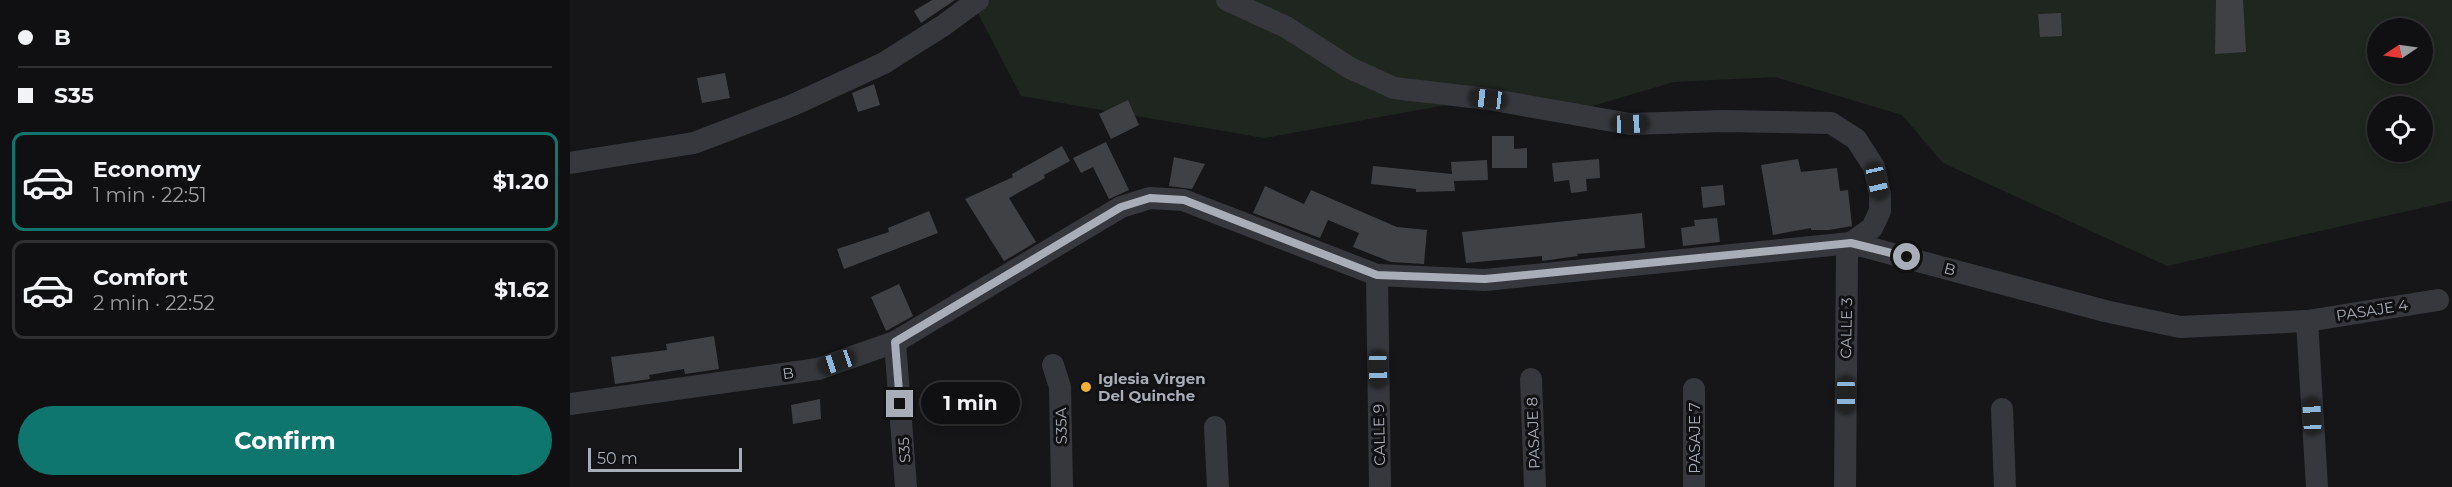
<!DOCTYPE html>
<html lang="en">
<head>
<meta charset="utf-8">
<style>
	body { margin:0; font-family:Montserrat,sans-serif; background:#1e1e20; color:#f1f3f6; height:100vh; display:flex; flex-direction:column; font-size:22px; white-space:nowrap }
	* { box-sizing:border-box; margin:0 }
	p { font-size:20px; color:#9c9d9f }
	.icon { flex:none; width:33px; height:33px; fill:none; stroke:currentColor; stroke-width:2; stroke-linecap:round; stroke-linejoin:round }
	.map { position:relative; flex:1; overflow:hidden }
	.panel { display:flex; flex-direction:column; background:#101012; width:570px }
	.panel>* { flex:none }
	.banner { display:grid; align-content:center; height:132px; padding:0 18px; background:#101012 }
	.needle { width:39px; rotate:257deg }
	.tools { position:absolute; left:1797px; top:18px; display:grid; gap:12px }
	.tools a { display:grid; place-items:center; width:66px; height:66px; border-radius:50%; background:#101012; box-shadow:0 3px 9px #0003,0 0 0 2px #303032; font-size:30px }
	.scale { position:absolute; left:18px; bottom:15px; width:154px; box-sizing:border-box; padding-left:6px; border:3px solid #a8adb8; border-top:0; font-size:16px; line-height:21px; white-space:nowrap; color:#a8adb8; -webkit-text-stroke:4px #111113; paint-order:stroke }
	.end { position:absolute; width:27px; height:27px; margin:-14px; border:8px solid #a8adb8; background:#111; box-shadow:0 0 0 3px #111 }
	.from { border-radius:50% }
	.bubble { position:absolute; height:42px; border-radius:21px; background:#101012; box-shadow:0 3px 9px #0003,0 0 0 2px #303032; font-size:20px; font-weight:700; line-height:42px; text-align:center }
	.car { position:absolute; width:18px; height:36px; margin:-18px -9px; border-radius:8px; box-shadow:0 0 4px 2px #0007; background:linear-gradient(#222 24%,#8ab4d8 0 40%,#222 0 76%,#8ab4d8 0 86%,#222 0) }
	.banner b { display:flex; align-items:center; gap:21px; height:57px; font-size:22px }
	.banner b+b { border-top:2px solid #303032 }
	.banner i { width:15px; height:15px; background:#f1f3f6 }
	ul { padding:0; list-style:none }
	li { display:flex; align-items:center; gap:18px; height:99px; margin:0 12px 9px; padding:0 6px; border:3px solid #303032; border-radius:12px }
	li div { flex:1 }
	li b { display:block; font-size:22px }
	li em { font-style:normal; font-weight:700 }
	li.on { border-color:#0f766e }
	li>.icon { width:54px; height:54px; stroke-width:1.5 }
	.cta { display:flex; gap:12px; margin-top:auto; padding:12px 18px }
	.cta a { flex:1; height:69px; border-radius:36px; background:#0f766e; color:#fff; font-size:24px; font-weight:700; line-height:69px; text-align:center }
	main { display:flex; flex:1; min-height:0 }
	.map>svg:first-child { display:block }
	.green { fill:#1e261f; fill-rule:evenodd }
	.building { fill:#404145 }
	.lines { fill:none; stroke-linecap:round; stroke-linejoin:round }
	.minor { stroke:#37383d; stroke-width:22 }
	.route { stroke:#a8adb8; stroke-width:8 }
	.poi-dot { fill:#f2b134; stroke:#111113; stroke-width:2 }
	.labels { text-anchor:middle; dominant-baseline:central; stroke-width:6; stroke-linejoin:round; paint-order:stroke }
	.street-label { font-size:15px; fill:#a8adb8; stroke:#111113 }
	.poi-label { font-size:15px; font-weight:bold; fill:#a8adb8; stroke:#111113; text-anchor:start }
</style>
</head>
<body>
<main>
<section class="panel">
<div class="banner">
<b><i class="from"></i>B</b>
<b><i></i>S35</b>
</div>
<ul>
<li class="on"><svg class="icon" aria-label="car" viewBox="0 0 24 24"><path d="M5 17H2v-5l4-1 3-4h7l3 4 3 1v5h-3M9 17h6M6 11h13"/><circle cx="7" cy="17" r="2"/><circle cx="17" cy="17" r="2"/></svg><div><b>Economy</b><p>1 min · 22:51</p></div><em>$1.20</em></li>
<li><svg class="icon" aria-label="car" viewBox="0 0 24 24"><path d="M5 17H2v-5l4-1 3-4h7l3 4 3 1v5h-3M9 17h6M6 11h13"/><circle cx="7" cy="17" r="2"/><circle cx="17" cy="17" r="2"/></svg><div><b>Comfort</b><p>2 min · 22:52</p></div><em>$1.62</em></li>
</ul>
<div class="cta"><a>Confirm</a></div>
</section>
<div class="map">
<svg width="1882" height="487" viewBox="0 0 1882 487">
	<rect width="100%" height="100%" fill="#161618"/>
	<path class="green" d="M401,0H1882V201L1597,266L1373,163L1332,115L1205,77L1104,82L1002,112L876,105L694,138L451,96ZM1808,28H1852V74H1808ZM1808,106H1852V152H1808Z"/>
	<g class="building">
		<path d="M362,0H385L351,23L344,11Z"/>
		<path d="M1646,0H1673L1676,52L1645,54Z"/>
		<path d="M1491,13L1492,36L1470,37L1468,14Z"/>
		<path d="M155,73L160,98L132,103L127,78Z"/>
		<path d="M304,84L310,105L288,112L282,93Z"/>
		<path d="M558,100L569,125L541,139L529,114Z"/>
		<path d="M922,136H944V149L957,148V168H922Z"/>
		<path d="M536,142L559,190L539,199L523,167L511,173L503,158Z"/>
		<path d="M492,146L500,161L474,175L475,178L439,198L466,242L434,261L395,199L443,177L442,174Z"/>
		<path d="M604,157L635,164L622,189L599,186Z"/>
		<path d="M1029,159L1030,178L1016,179L1017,191L1001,193L999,180L984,182L982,163Z"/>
		<path d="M1228,159L1231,172L1267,168L1270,191L1278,190L1282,226L1259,230H1241V228L1203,235L1191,165Z"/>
		<path d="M917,160L918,180L884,181L885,191L846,192V189L801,184L803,166L882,174L881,162Z"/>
		<path d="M1153,185L1155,205L1133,208L1131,187Z"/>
		<path d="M695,186L734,204L741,190L827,227L857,230L854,264L821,262L783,247L789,233L758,220L750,238L683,213Z"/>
		<path d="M359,211L368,233L274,269L267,249L319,232L318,228Z"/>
		<path d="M1072,213L1075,248L1007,254L1008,256L972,261V256L896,263L892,232Z"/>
		<path d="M1147,218L1150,242L1113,246L1111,228L1125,226L1124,220Z"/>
		<path d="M329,284L343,316L316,331L301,297Z"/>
		<path d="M144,336L149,369L115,374L114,369L79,375L80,379L45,384L41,357L97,350L96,344Z"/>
		<path d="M250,399L251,419L223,424L221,405Z"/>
	</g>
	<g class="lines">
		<g class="minor">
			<path d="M657,0L716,27L780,68L824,88L918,99L1060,124L1154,121L1261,123L1286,139L1304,167L1310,194V211L1302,228L1281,243"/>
			<path d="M0,163L124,143L223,105L314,63L374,25L408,0"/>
			<path d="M807,275L810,487"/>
			<path d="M1737,321L1747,487"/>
			<path d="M325,342L336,487"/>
			<path d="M483,365L490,387L492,487"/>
			<path d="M961,379L965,487"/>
			<path d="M1124,389V487"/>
			<path d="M0,404L248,369L325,342L551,207L580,198L613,200L807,275L915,280L1281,243L1535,311L1610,327L1737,321L1868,300"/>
			<path d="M1432,409L1435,487"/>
			<path d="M645,427L648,487"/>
			<path d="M1275,487L1277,257L1281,243"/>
		</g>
	</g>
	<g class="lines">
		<path class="route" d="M330,404L325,342L551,207L580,198L614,200L807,275L915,279L1281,243L1337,257"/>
	</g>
	<circle class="poi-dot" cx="516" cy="387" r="6"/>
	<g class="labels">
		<g class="street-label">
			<text transform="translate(1380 269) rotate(15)">B</text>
			<text transform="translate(1802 310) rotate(-9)">PASAJE 4</text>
			<text transform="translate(1276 328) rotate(-89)">CALLE 3</text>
			<text transform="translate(218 373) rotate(-8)">B</text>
			<text transform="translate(491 426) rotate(-91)">S35A</text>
			<text transform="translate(963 433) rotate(-92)">PASAJE 8</text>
			<text transform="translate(809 435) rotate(-91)">CALLE 9</text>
			<text transform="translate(1124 438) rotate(-90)">PASAJE 7</text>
			<text transform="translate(334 450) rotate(-94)">S35</text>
		</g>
		<g class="poi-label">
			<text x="528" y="378">Iglesia Virgen<tspan x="528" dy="17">Del Quinche</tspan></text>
		</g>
	</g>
</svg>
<div class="tools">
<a><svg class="needle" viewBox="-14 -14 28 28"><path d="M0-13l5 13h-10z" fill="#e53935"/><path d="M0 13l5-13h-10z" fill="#9c9d9f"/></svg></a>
<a><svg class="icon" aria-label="locate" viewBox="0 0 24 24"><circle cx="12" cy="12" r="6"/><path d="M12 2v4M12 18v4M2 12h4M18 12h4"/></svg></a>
</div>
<div class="scale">50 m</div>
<i class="end from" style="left:1337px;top:257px"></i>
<i class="end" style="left:330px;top:404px"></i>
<div class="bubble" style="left:351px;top:382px;width:99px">1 min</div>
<i class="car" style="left:918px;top:99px;rotate:277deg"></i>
<i class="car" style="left:1060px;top:124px;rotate:88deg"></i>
<i class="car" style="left:1307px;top:181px;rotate:167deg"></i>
<i class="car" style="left:267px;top:362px;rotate:251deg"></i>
<i class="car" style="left:808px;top:369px;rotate:179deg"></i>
<i class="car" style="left:1276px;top:395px;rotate:180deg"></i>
<i class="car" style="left:1742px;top:416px;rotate:357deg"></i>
</div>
</main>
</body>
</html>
